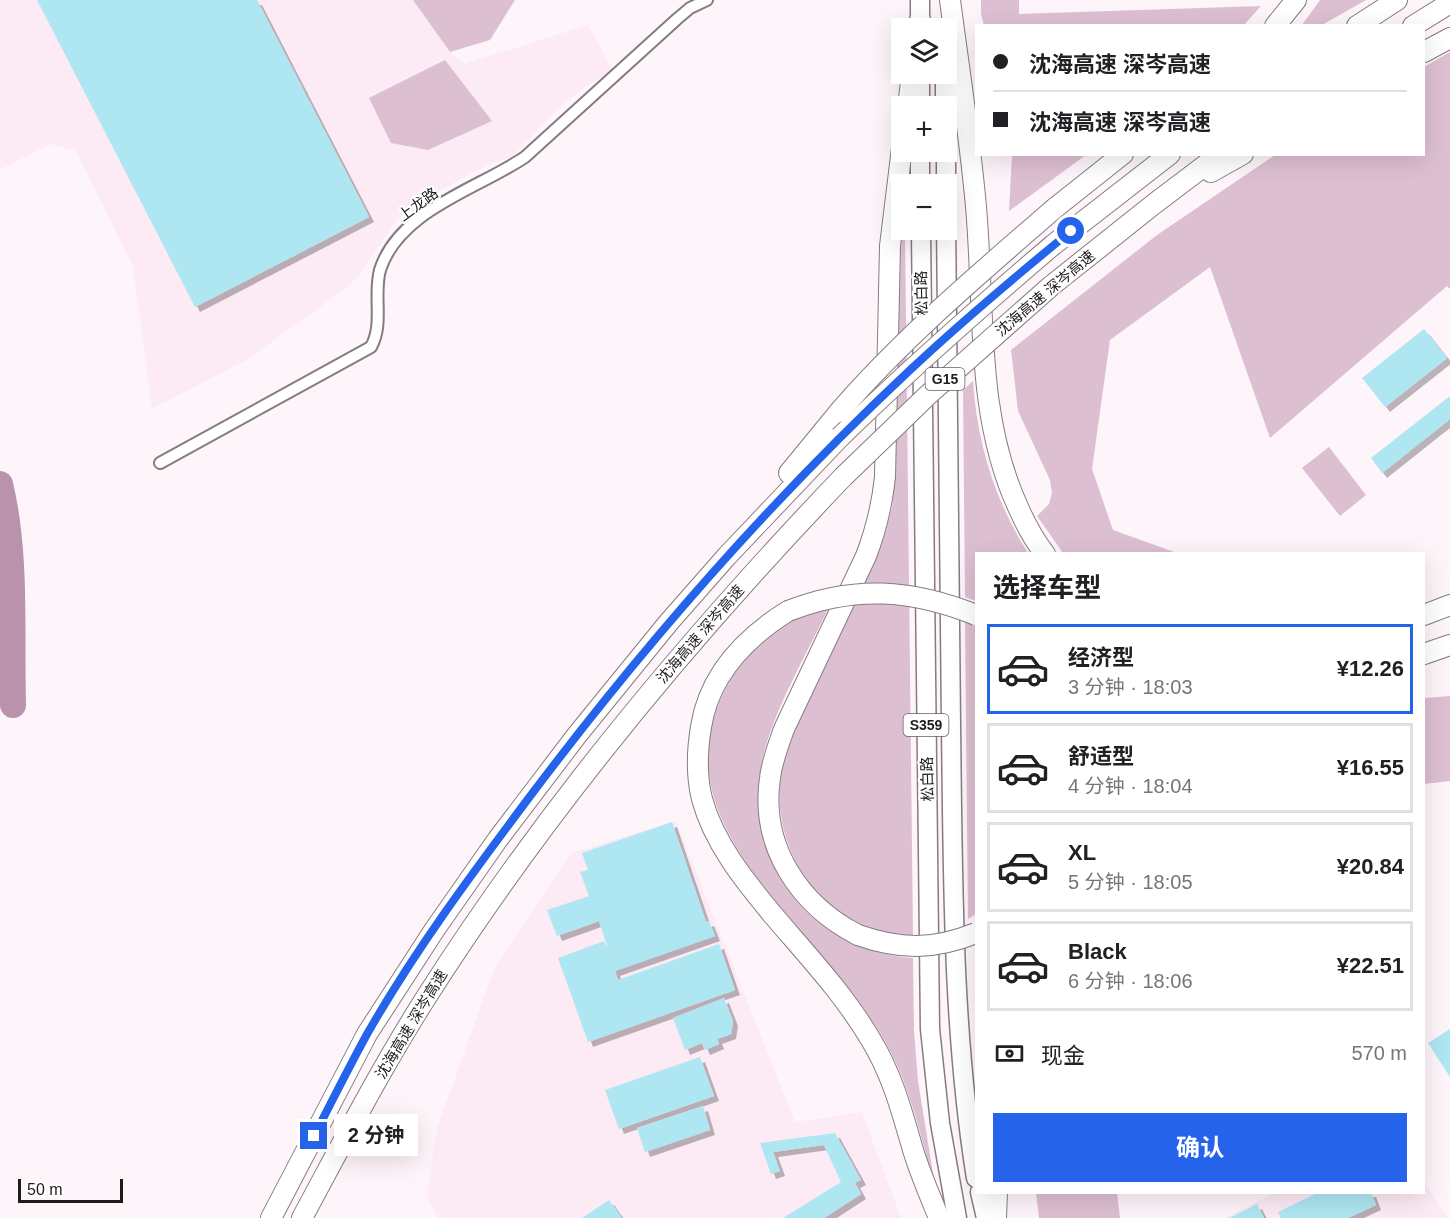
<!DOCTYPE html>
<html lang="zh">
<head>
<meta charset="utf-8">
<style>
	body { margin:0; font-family:Arial,"Noto Sans SC",sans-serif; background:#f6f6f6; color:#202124; height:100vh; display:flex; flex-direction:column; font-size:22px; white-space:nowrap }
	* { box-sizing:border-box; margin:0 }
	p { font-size:20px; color:#757577 }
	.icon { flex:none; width:33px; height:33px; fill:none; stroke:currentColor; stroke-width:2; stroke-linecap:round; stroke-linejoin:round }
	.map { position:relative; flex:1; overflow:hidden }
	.drawer { position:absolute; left:975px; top:552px; width:450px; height:642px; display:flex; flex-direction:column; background:#fff; border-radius:0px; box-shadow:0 6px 24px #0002 }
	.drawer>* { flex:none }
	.top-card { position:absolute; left:975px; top:24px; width:450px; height:132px; border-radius:0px; box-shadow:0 6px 24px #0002; display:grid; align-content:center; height:132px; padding:0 18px; background:#fff }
	.controls { position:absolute; left:891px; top:18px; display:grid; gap:12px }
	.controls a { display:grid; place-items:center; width:66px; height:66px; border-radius:0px; background:#fff; box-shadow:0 6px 24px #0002; font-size:30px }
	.scale { position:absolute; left:18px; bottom:15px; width:105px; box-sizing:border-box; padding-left:6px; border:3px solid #1e1b1d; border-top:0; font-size:16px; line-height:21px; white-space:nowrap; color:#1e1b1d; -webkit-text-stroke:4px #fff; paint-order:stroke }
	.end { position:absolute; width:27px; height:27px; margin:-14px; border:8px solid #2563eb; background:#fff; box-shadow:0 0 0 3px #fff }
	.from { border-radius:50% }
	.bubble { position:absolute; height:42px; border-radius:0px; background:#fff; box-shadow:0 6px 24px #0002; font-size:20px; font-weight:700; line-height:42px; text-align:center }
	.top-card b { display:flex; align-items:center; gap:21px; height:57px; font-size:22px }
	.top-card b+b { border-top:2px solid #e0e0e0 }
	.top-card i { width:15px; height:15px; background:#202124 }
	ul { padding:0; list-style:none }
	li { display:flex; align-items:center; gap:18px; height:90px; margin:0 12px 9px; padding:0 6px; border:3px solid #e0e0e0; border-radius:0px }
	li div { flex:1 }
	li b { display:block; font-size:22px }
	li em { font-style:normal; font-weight:700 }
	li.selected { border-color:#2563eb }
	li>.icon { width:54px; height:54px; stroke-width:1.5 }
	h2 { padding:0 18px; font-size:27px; line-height:72px }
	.pay { display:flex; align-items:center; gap:15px; height:66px; padding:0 18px; font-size:22px }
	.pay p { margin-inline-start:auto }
	.button { display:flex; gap:12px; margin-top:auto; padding:12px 18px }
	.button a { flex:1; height:69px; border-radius:0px; background:#2563eb; color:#fff; font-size:24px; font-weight:700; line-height:69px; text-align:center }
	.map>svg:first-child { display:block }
	.built { fill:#fceaf5 }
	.green { fill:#ddbfd2 }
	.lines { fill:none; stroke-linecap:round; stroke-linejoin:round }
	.river { stroke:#b992ab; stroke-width:26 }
	.building { fill:#aee6f2; filter:url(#shadow) }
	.minor-casing { stroke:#857c82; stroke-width:14 }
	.primary-casing { stroke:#857c82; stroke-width:21 }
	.motorway-casing { stroke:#857c82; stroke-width:22 }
	.minor { stroke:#fff; stroke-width:10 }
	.primary { stroke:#fff; stroke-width:18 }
	.motorway { stroke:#fff; stroke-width:20 }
	.motorway-bridge-casing { stroke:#857c82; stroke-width:22; stroke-linecap:butt }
	.motorway-bridge { stroke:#fff; stroke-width:20 }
	.route { stroke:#2563eb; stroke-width:8 }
	.labels { text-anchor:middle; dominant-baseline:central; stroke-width:4.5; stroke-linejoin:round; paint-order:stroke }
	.shield { fill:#fff; stroke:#625f61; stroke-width:1.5 }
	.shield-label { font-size:14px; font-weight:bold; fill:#1e1b1d }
	.street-label { font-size:15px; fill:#1e1b1d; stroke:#fff }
</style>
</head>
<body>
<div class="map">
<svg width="1450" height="1218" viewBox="0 0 1450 1218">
	<defs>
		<filter id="shadow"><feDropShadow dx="5" dy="5" stdDeviation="0" flood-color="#0004"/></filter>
	</defs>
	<rect width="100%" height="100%" fill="#fef5fb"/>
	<g class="built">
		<path d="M0,0H413L450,52L464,64L588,25L613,70L585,87L566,102L541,126L516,153L507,159L492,163L414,204L397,220L358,276L347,287L248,359L152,409L133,266L76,151L50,144L0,170Z"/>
		<path d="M676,821L795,1122L862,1112L901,1218H438L427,1196L437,1128L495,967L571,853Z"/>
		<path d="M1424,1182L1448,1218H1224L1274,1193L1424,1192Z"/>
	</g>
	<g class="green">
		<path d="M413,0H515L490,40L450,52Z"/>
		<path d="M981,0H1019V14L1261,6L1244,25L984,26L981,14Z"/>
		<path d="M1320,0H1366L1322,25H1302Z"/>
		<path d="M1450,52V289L1447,286L1270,438L1210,267L1110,340L1092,469L1113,530L1177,553H1063L1037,516L1049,504L1052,493L1050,480L1018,411L1011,350L1157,235L1275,155L1424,154V67Z"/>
		<path d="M445,60L492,121L428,150L391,143L369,98Z"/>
		<path d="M1012,155V154L1086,155L1009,211Z"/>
		<path d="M902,230H905L913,936C832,936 773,860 780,782C781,765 788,749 793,733L875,560L885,534L892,507L895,478L898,324Z"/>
		<path d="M973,381C977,443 995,501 1028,553L976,554V601L965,597L963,390Z"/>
		<path d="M1329,447L1366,495L1340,516L1302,468Z"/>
		<path d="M829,607C808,652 774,709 763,757C739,860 809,951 913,958L914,1030L918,1081L935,1186C920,1135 909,1079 880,1033C854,992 821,956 790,919C732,850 677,776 728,684C749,644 786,618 829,607Z"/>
		<path d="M965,621L976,625V914L968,919Z"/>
		<path d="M1450,696V781L1424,784V698Z"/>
		<path d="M1036,1193H1117L1120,1218H1039Z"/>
	</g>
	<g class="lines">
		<path class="river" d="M0,484C17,555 11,632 13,705"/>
	</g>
	<g class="building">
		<path d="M37,0H257L369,217L195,307Z"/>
		<path d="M1424,329L1447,358L1385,407L1362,378Z"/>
		<path d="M1450,396V419L1382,473L1371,458Z"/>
		<path d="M672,822L706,922L709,921L715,936L615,971L618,980L719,944L735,990L588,1042L558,958L604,941L609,952L599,921L557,936L547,910L589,896L580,872L588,870L582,853Z"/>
		<path d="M724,998L733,1021L731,1034L717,1039L719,1044L705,1050L702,1043L685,1050L673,1018Z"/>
		<path d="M1450,1029V1077L1428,1043Z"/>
		<path d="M700,1057L714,1096L619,1129L605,1090Z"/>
		<path d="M703,1106L710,1130L645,1152L637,1128Z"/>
		<path d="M835,1133L861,1180L855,1183L861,1194L824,1218H783L841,1182L824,1145L773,1152L780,1171L771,1174L760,1143Z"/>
		<path d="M1319,1192H1371L1376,1205L1348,1218H1281L1278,1212Z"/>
		<path d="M609,1200L622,1218H582Z"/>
		<path d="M1257,1204L1264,1218H1229Z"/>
	</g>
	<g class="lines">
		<defs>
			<path id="minor" d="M160,463L371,347C384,324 373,295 380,270C399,210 478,189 525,157L677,19L690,8L707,0"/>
			<g id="primary">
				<path d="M920,0V28"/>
				<path d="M920,74V106"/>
				<path d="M945,74V106"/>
				<path d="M920,152V184"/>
				<path d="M946,152V184"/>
				<path d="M946,217C948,386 950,555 951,725C953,877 952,1028 976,1178"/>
				<path d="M921,230L930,1029L940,1123L957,1218"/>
				<path d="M980,1192L986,1218"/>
			</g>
			<g id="motorway">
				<path d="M950,0C959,69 970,138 976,207C985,307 975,414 1018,507C1025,523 1034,540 1045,554"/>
				<path d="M1275,26L1296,0"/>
				<path d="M1357,26L1397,0"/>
				<path d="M1413,26L1450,3"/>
				<path d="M919,28L920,20"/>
				<path d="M1424,52L1450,38"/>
				<path d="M908,106L912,74"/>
				<path d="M1211,172L1243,154"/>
				<path d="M1055,208L1123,154"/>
				<path d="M1053,245L1170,154"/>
				<path d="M1051,286L1154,204L1220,154"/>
				<path d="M789,473L839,412"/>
				<path d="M788,611C745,638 709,675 701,727C697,751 696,775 702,799C714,843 744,880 773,915C807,955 844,994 871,1040C892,1074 902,1112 913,1150C920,1173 930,1196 939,1218"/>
				<path d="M1424,615L1450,605"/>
				<path d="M1424,654L1450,645"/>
				<path d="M858,935C799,905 760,846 770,778C772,761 778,746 784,729L866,556C876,530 882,505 885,477L890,246L902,148"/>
				<path d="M271,1218L367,1034L435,929L498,839L577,735L669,622L727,556L840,437"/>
				<path d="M302,1218C342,1144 381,1068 427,996C546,809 689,638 843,477"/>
				<path d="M996,1218L997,1192"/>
			</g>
		</defs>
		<use href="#minor" class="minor-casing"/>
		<use href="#primary" class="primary-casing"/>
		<use href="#motorway" class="motorway-casing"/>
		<use href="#minor" class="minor"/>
		<use href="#primary" class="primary"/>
		<use href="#motorway" class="motorway"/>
		<defs>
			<g id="motorway-bridge">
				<path d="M839,412C904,337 980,273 1055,208"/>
				<path d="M840,437C909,370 980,307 1053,245"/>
				<path d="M843,477L929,394L1051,286"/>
				<path d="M788,611C854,585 911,589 976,615"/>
				<path d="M858,935C901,950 934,950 976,933"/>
			</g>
		</defs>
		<use href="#motorway-bridge" class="motorway-bridge-casing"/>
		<use href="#motorway-bridge" class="motorway-bridge"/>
	</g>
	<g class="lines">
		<path class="route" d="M314,1136C331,1103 348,1069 366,1036C413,953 471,875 528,799C643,646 769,502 909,371C961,322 1016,276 1071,231"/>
	</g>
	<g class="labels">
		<g class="shield">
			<rect x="925.5" y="368" width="39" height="22" rx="4.5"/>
			<rect x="903.5" y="714" width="45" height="22" rx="4.5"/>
		</g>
		<g class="shield-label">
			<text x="945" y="379">G15</text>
			<text x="926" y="725">S359</text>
		</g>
		<g class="street-label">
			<text transform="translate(418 204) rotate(-36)">上龙路</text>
			<text transform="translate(921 293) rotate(-91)">松白路</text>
			<text transform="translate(1045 293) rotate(-40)">沈海高速 深岑高速</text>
			<text transform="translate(700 634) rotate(-49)">沈海高速 深岑高速</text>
			<text transform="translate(927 779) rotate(-91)">松白路</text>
			<text transform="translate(411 1024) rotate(-59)">沈海高速 深岑高速</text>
		</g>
	</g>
</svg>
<div class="controls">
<a><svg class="icon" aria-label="layers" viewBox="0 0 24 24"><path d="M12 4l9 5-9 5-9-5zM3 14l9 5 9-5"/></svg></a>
<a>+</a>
<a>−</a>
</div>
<div class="scale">50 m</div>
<i class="end from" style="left:1071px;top:231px"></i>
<i class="end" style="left:314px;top:1136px"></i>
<div class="bubble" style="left:334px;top:1114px;width:84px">2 分钟</div>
<div class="top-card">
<b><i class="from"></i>沈海高速 深岑高速</b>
<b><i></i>沈海高速 深岑高速</b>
</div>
<section class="drawer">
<h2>选择车型</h2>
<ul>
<li class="selected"><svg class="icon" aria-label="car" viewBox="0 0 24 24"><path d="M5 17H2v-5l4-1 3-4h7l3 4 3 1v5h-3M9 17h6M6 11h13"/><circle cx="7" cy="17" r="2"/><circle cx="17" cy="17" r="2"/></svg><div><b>经济型</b><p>3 分钟 · 18:03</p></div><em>¥12.26</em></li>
<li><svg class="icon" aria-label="car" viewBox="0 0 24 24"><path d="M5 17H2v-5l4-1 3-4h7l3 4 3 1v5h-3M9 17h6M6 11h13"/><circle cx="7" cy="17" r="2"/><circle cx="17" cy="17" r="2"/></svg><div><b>舒适型</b><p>4 分钟 · 18:04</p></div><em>¥16.55</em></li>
<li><svg class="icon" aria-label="car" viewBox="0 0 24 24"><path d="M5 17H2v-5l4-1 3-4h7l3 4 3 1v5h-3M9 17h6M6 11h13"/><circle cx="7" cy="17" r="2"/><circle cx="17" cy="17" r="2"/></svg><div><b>XL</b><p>5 分钟 · 18:05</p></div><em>¥20.84</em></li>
<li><svg class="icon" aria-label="car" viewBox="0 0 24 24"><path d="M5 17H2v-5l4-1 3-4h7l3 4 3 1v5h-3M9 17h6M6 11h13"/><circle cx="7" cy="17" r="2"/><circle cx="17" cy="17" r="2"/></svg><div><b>Black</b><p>6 分钟 · 18:06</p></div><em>¥22.51</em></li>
</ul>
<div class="pay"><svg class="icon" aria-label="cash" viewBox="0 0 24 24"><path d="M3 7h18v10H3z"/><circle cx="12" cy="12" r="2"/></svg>现金<p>570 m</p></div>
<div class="button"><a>确认</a></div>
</section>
</div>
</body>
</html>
